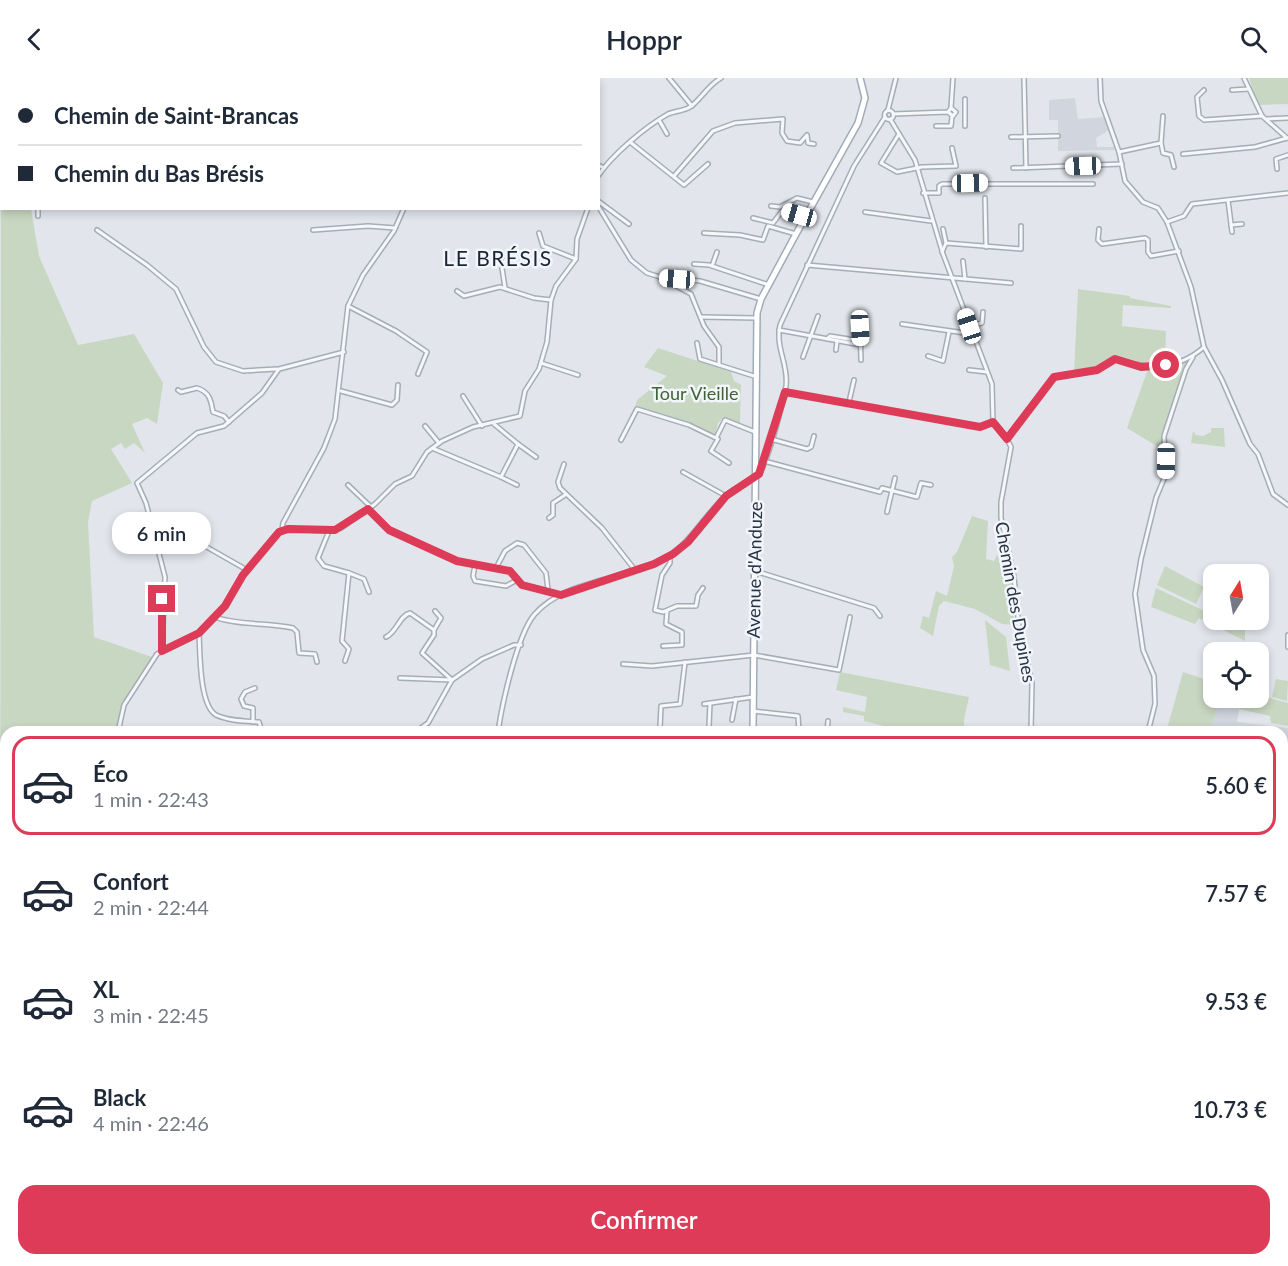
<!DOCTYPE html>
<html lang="fr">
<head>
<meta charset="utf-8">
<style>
	body { margin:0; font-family:Lato,sans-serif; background:#f6f6f7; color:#1f2937; height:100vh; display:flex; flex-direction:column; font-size:22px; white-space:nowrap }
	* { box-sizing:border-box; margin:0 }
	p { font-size:20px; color:#747a83 }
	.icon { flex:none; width:33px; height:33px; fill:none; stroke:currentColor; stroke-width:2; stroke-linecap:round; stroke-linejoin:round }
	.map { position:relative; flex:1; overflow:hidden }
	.side { position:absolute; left:0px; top:648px; width:1288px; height:540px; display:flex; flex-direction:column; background:#fff; border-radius:18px 18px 0 0; box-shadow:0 3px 9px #0003 }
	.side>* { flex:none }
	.guide { position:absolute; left:0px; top:0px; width:600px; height:132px; box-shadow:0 3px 9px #0003; display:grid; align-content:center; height:132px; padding:0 18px; background:#fff }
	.needle { width:39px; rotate:11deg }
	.controls { position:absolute; left:1203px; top:486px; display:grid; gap:12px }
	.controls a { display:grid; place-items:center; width:66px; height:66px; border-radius:12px; background:#fff; box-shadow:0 3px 9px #0003; font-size:30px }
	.end { position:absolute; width:27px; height:27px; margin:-14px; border:8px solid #dd3b57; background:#fff; box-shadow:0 0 0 3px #fff }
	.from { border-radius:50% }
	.bubble { position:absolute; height:42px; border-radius:18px; background:#fff; box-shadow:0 3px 9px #0003; font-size:20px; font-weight:600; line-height:42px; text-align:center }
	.car { position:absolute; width:18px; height:36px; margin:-18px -9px; border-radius:8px; box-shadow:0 0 4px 2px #0007; background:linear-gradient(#fff 24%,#345 0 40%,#fff 0 76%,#345 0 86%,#fff 0) }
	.guide b { display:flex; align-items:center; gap:21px; height:57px; font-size:22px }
	.guide b+b { border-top:2px solid #e0e1e3 }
	.guide i { width:15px; height:15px; background:#1f2937 }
	ul { padding:10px 0 0; list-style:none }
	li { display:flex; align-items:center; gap:18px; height:99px; margin:0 12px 9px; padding:0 6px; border:3px solid transparent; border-radius:18px }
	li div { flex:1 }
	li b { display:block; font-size:22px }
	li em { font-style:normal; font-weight:600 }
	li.current { border-color:#dd3b57 }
	li>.icon { width:54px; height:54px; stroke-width:1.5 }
	.action { display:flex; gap:12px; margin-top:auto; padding:12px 18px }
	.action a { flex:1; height:69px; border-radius:18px; background:#dd3b57; color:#fff; font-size:24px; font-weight:600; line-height:69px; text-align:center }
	header { display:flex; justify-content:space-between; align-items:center; height:78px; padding:0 18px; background:#fff; font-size:27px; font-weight:600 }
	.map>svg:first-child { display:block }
	.built { fill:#d0d5de }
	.green { fill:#c8d7c2 }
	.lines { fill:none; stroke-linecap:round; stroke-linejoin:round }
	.stream { stroke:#9ab5cf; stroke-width:1.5 }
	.street-casing { stroke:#a6adb7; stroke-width:6 }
	.secondary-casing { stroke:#a6adb7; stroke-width:8 }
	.primary-casing { stroke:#a0abb9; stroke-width:8 }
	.street { stroke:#f5f7fa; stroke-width:3 }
	.secondary { stroke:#fff; stroke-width:4.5 }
	.primary { stroke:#fff; stroke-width:5 }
	.route { stroke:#dd3b57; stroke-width:8 }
	.labels { text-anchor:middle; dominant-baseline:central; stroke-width:5; stroke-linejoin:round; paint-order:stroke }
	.park-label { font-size:18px; fill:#3e6334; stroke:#f2f5f9 }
	.street-label { font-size:18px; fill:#283446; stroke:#f2f5f9 }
	.quarter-label { font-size:21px; letter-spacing:1.5px; fill:#1a2537; stroke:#f2f5f9 }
</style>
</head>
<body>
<header><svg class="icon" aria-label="back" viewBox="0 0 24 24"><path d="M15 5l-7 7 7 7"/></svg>Hoppr<svg class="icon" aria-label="search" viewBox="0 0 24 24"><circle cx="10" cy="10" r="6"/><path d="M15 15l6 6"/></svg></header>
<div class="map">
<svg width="1288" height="1188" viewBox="0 0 1288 1188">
	<rect width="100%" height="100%" fill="#e2e6ec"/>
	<g class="built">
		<path d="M1075,20L1078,41L1104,39L1109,52L1096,60L1097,69H1115L1116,72L1058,73V42H1049V22Z"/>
		<path d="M1221,622L1240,627L1237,644L1288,650V732H1283L1282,654H1209Z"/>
	</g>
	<g class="green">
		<path d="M1249,0H1288V26L1258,27Z"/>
		<path d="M1,53L2,130L31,131L39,178L78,267L134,256L163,305L157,346L147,340L132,346L145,375L134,365L125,371L121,365L111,371L132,405L92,423L88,444L94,559L152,579L124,624L118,654H6V1021L0,1022Z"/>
		<path d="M1078,211L1130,218V220L1171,228V230L1123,227L1122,248L1166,253L1165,284L1148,288L1112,280L1093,291L1074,295Z"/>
		<path d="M658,270L731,294L734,303L741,307L740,345L724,339L718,345L715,357L699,349L635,329L637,322L667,298L644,289Z"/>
		<path d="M1189,281L1168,338L1163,372L1127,350L1148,291Z"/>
		<path d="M1211,350H1224L1225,369L1191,365L1193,353L1196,357L1203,358L1211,354Z"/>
		<path d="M972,438L988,443L986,481L994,483L997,477L1008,478L1013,502L1014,547L1002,546L975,531L944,523L939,528L933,558L920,550L923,538L929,540L936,513L947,518L954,488L952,479L957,474Z"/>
		<path d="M1165,488L1204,509L1196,526L1157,507Z"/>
		<path d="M1156,510L1213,537L1214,542H1245V563L1199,540L1195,546L1151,529Z"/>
		<path d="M985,542L1006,559L1010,593L990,587Z"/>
		<path d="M840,594L969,619L964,642V654H908L864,643V638L843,634V629L865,634L867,619L836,612Z"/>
		<path d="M1183,594L1204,601L1206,596L1213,598L1214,620H1258L1259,617L1288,625V648L1271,645L1270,638L1239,631L1240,627L1221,622L1209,654L1186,648L1184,654H1166Z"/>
		<path d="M1276,601L1288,603L1287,623L1272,619Z"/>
		<path d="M1282,1032H1288V1112L1283,1118Z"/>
		<path d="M791,1182H836L833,1188H787Z"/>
	</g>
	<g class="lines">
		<g class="stream">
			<path d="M0,911L6,907"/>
			<path d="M0,912L6,917"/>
			<path d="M0,986L6,960"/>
		</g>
		<defs>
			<g id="street">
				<path d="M318,0L319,2"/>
				<path d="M395,0L397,2"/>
				<path d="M469,0L470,2"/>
				<path d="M669,0L692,28"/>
				<path d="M1024,0L1026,90"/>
				<path d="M1100,0L1101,23L1119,74L1125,103L1143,124L1158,130L1167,144L1191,209L1204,269L1222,302L1250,366L1258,376L1273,416L1288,427"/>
				<path d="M1244,0L1262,38L1287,60"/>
				<path d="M242,2L243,0"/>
				<path d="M455,2V0"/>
				<path d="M1204,12L1197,19L1199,38L1204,42L1262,38"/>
				<path d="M1232,12L1249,11"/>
				<path d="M951,30L953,0"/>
				<path d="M888,32L896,0"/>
				<circle cx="889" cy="37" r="4.5"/>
				<path d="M893,36L948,34L953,38L956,34L951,30L948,34"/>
				<path d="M890,41L915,82L943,176L992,306L993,344L1007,361L1011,369L1001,424V440L1014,499L1019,549L1032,605L1031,654"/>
				<path d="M1267,41L1288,40"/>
				<path d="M659,42L667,56"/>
				<path d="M936,48H951L952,38"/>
				<path d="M965,48V21"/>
				<path d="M899,56L881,85L897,94L922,89L956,88L952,70"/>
				<path d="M1011,59L1058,58"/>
				<path d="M630,64L684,107L708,86"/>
				<path d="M1161,65L1163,75L1171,77L1174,89"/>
				<path d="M1119,74L1161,65L1163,38"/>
				<path d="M1183,76L1255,69L1287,60"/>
				<path d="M598,87L604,90"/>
				<path d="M1013,90L1122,86"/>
				<path d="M1277,91L1276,81L1288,77"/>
				<path d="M598,98C612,77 645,49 668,36C675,33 684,33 690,29C700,23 707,8 721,0"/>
				<path d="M674,98L713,53L735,45L783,41L782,55L787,63L800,65L807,57L808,65L814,66"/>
				<path d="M923,115H939V108L942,106H1093"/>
				<path d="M985,120L986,169"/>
				<path d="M1228,122L1232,154"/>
				<path d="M598,123L629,146"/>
				<path d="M598,128L631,182L647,195L660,199L700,203L761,221"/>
				<path d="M771,128L780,129L797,120L813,124"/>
				<path d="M38,130V138"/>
				<path d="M865,134L931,143"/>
				<path d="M753,140L773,145L782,133L805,139"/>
				<path d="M1167,144L1184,138L1192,126L1288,115"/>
				<path d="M1231,147L1242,146"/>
				<path d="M943,151L946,165"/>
				<path d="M1099,151L1098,162L1102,166L1145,160L1148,162V174L1151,178L1179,173"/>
				<path d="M97,152L147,187L176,211L204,269L216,284L243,293L277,291"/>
				<path d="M313,152L368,148L395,150"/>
				<path d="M539,155L543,168L576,181"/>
				<path d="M704,155L740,157L763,162L768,148L796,156"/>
				<path d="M942,174L946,165L1021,171V148"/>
				<path d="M963,183L965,201"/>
				<path d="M694,186L709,187L769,207"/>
				<path d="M807,187L1011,205"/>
				<path d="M712,188L717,174"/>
				<path d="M662,200L691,216L704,248L719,269V287L757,299"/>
				<path d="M505,210L502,190L507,179"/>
				<path d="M457,213L464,218L500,209L534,220L551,222"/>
				<path d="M348,228L396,253L427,274L418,296"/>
				<path d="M701,239L756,240"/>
				<path d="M902,246L972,256"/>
				<path d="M969,248L982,245L983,234"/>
				<path d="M860,250L861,282"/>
				<path d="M779,252L861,267"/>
				<path d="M827,261L830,258L861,263"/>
				<path d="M697,265L700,281L719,287"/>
				<path d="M836,272L837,263"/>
				<path d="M928,278L943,283L949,254"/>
				<path d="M803,279L818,238"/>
				<path d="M541,285L578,297"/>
				<path d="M969,292L987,294"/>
				<path d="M178,312L181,314L197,310C210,314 211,323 213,334L224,338L229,344"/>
				<path d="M341,313L392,327L397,322L398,307"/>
				<path d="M785,314L980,349L993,344"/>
				<path d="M463,318L482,348"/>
				<path d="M849,324L854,302"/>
				<path d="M425,348L439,365"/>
				<path d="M718,361L711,373L729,385"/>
				<path d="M771,361L807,371L811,369L814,358"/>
				<path d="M1007,361L1054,299L1097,292L1115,281C1147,291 1177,293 1204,269"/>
				<path d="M621,362L637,331L689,347L716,360L725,342L755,354"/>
				<path d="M518,366L536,379"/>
				<path d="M432,370L501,399L518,366L494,346"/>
				<path d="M764,383L880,414L882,410L917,419L921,405L931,407"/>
				<path d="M564,386L558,404L560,410L602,450L635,492"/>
				<path d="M683,394L726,418"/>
				<path d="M501,399L517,407"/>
				<path d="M348,407L371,429"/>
				<path d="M367,431L389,452L457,483L510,493L522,507L561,517"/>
				<path d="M887,434L895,400"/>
				<path d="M549,440L553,437V425L565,417"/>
				<path d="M282,452L283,445L324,370L335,341L348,228L363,197L394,153L404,130"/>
				<path d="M329,453L318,480L324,488L349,495L342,563L349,571L345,583"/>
				<path d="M205,468L247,492"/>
				<path d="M670,478V485L662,497L655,532L663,534L677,528H696L698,517L703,510"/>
				<path d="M475,487L473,498L475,503L506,508L517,502"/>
				<path d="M496,490L505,473L517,465L524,467L546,495L548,512"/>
				<path d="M755,493L874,530L880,538"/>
				<path d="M349,495L364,501L369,514"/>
				<path d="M214,539C241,548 265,544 293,550L297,554L299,575L315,576L317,584"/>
				<path d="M434,552L441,540L435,533"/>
				<path d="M199,555C200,573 199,627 216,637C229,643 245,643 259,644L262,654"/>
				<path d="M1288,557V569"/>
				<path d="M386,559C397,554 399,538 410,535L434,552V557L422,575L452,602"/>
				<path d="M663,568L682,567V554L666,546L667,533"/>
				<path d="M162,573L165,499L146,425L137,405L197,355L224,348L262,315L279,291L344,274"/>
				<path d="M623,586L652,588L754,577L839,592L850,539"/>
				<path d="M400,600L452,602"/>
				<path d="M704,626L753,619"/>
				<path d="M753,633L798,638L799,654"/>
				<path d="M732,642L736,621"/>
				<path d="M253,644V630L244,628L241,621L245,614L255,610"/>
				<path d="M709,648L710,625"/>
				<path d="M181,651V654"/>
				<path d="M118,654L124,627L157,576L199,555L225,528L243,497L279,454L288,451L329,453L341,450L375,426L395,406L412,398L427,374L442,363L473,349L520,338L525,313L539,291L547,264L551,222L556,208L576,181L577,161L588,130"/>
				<path d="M262,654H271"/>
				<path d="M415,654L428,645L452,602L482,581L514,567H521"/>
				<path d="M498,654C502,626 517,558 534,537C562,504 617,502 654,486C693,469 702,435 733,412C741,407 755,403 760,395C770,376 782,329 786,308C789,287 775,270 780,247L854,88L885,39"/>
				<path d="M671,654L660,650L661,628L680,626L685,584"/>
				<path d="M827,654L828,643"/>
				<path d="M1148,654L1155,626L1154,598L1143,572L1135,516L1141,481L1156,420L1166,396L1164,358L1186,291L1193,279"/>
				<path d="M119,1182L120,1188"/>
				<path d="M397,1182L405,1188"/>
				<path d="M1257,1182L1258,1188"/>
				<path d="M517,1187L522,1182"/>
				<path d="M574,1188L578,1182"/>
				<path d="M864,1188L868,1182"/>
				<path d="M1017,1188L1019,1182"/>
			</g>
			<g id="secondary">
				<path d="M0,1180L6,1176"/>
				<path d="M651,1182L652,1188"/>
			</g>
			<g id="primary">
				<path d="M753,654L757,235L761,221L796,156L858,45L865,20L860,0"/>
				<path d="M1282,679L1288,675"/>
				<path d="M1282,685L1288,689"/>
				<path d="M1282,726L1288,727"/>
				<path d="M1282,732H1288"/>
				<path d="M604,1188L606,1182"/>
			</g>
		</defs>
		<use href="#street" class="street-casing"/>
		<use href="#secondary" class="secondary-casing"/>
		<use href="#primary" class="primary-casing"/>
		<use href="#street" class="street"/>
		<use href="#secondary" class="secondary"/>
		<use href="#primary" class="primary"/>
	</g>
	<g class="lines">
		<path class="route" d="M162,521V573L199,555L225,528L243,497L279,454L288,451L335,452L368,431L389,452L457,483L510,493L522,507L561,517L654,486L673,476L688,464L726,418L759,396L785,314L980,349L993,344L1007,361L1054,299L1097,292L1115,281L1141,289L1166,287"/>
	</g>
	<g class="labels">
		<g class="park-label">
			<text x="695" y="315">Tour Vieille</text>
		</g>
		<g class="street-label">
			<text transform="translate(754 492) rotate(-89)">Avenue d'Anduze</text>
			<text transform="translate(1016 524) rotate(80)">Chemin des Dupines</text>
		</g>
		<g class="quarter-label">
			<text x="498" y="179">LE BRÉSIS</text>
		</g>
	</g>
</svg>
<div class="controls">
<a><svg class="needle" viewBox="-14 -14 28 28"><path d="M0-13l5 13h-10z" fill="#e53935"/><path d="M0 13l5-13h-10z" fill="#747a83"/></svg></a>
<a><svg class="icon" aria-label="locate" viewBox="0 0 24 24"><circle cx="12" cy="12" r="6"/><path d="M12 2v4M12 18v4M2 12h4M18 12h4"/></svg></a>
</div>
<i class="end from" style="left:1166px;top:287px"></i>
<i class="end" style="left:162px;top:521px"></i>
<div class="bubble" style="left:112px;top:434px;width:99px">6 min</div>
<i class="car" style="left:1083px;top:88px;rotate:268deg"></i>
<i class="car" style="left:970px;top:105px;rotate:89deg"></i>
<i class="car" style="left:799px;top:137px;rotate:286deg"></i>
<i class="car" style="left:677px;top:201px;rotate:274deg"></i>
<i class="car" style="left:969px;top:248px;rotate:342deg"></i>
<i class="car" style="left:860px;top:250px;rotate:177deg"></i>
<i class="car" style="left:1166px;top:383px;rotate:181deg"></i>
<div class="guide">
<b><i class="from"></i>Chemin de Saint-Brancas</b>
<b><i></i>Chemin du Bas Brésis</b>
</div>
<section class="side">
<ul>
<li class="current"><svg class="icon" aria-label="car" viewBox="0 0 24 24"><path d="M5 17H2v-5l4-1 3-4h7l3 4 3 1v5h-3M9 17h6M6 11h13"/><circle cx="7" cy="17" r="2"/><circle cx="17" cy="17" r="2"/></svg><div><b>Éco</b><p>1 min · 22:43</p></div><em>5.60 €</em></li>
<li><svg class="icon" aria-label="car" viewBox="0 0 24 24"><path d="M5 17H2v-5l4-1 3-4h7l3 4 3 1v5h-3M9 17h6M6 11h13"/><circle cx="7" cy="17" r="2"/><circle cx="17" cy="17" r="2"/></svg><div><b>Confort</b><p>2 min · 22:44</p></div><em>7.57 €</em></li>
<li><svg class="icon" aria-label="car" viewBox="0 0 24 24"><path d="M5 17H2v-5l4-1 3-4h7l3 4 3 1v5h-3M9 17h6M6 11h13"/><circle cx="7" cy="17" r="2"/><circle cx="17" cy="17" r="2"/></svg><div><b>XL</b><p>3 min · 22:45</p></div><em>9.53 €</em></li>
<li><svg class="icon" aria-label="car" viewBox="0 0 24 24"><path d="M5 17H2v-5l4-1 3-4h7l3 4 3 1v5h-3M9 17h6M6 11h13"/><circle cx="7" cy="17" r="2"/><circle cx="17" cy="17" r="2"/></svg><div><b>Black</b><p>4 min · 22:46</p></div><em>10.73 €</em></li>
</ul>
<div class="action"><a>Confirmer</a></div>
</section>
</div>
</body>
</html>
